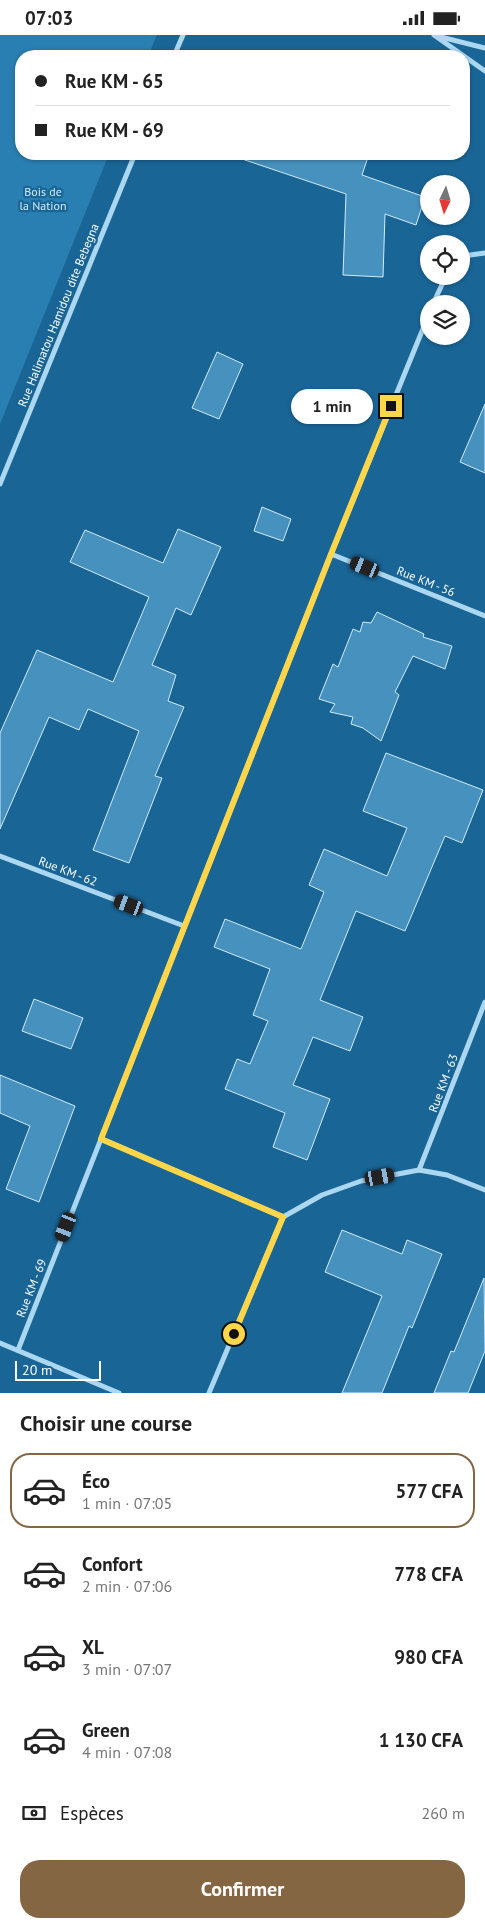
<!DOCTYPE html>
<html lang="fr">
<head>
<meta charset="utf-8">
<style>
	body { margin:0; font-family:"PT Sans",sans-serif; background:#f6f6f6; color:#222; height:100vh; display:flex; flex-direction:column; font-size:19px; white-space:nowrap }
	* { box-sizing:border-box; margin:0 }
	p { font-size:16px; color:#767676 }
	.icon { flex:none; width:28px; height:28px; fill:none; stroke:currentColor; stroke-width:2; stroke-linecap:round; stroke-linejoin:round }
	.map { position:relative; height:1358px; overflow:hidden }
	.sheet { display:flex; flex-direction:column; background:#fff; flex:1 }
	.sheet>* { flex:none }
	.top-card { position:absolute; left:15px; top:15px; width:455px; height:110px; border-radius:20px; box-shadow:0 1px 4px #0004; display:grid; align-content:center; height:110px; padding:0 20px; background:#fff }
	.needle { width:32px; rotate:184deg }
	.buttons { position:absolute; left:420px; top:140px; display:grid; gap:10px }
	.buttons a { display:grid; place-items:center; width:50px; height:50px; border-radius:50%; background:#fff; box-shadow:0 1px 4px #0004; font-size:25px }
	.scale { position:absolute; left:15px; bottom:12px; width:86px; box-sizing:border-box; padding-left:5px; border:2px solid #fff; border-top:0; font-size:14px; line-height:18px; white-space:nowrap; color:#fff; -webkit-text-stroke:4px #196596; paint-order:stroke }
	.end { position:absolute; width:22px; height:22px; margin:-11px; border:6px solid #ffd54a; background:#111; box-shadow:0 0 0 2px #111 }
	.from { border-radius:50% }
	.bubble { position:absolute; height:35px; border-radius:18px; background:#fff; box-shadow:0 1px 4px #0004; font-size:16px; font-weight:600; line-height:35px; text-align:center }
	.car { position:absolute; width:15px; height:30px; margin:-15px -8px; border-radius:6px; box-shadow:0 0 4px 1px #0007; background:linear-gradient(#222 24%,#8ab4d8 0 40%,#222 0 76%,#8ab4d8 0 86%,#222 0) }
	.top-card b { display:flex; align-items:center; gap:18px; height:48px; font-size:19px }
	.top-card b+b { border-top:1px solid #e0e0e0 }
	.top-card i { width:12px; height:12px; background:#222 }
	ul { padding:0; list-style:none }
	li { display:flex; align-items:center; gap:15px; height:75px; margin:0 10px 8px; padding:0 10px; border:2px solid transparent; border-radius:20px }
	li div { flex:1 }
	li b { display:block; font-size:19px }
	li em { font-style:normal; font-weight:600 }
	li.selected { border-color:#856643 }
	li>.icon { width:45px; height:45px; stroke-width:1.5 }
	h2 { padding:0 20px; font-size:22px; line-height:60px }
	.pay { display:flex; align-items:center; gap:12px; height:55px; padding:0 20px; font-size:19px }
	.pay p { margin-inline-start:auto }
	.cta { display:flex; gap:10px; margin-top:auto; padding:10px 20px }
	.cta a { flex:1; height:58px; border-radius:20px; background:#856643; color:#fff; font-size:20px; font-weight:600; line-height:58px; text-align:center }
	.status { display:flex; justify-content:space-between; align-items:center; height:35px; padding:0 25px; background:#fff; direction:ltr }
	.status svg { height:14px; fill:currentColor }
	.map>svg:first-child { display:block }
	.green { fill:#297fb2 }
	.building { fill:#4691be; stroke:#d2ecfb }
	.lines { fill:none; stroke-linecap:round; stroke-linejoin:round }
	.minor { stroke:#abd7f0; stroke-width:5 }
	.route { stroke:#ffd54a; stroke-width:6 }
	.labels { text-anchor:middle; dominant-baseline:central; stroke-width:4.5; stroke-linejoin:round; paint-order:stroke }
	.park-label { font-size:12px; fill:#d2ecfb; stroke:#196596 }
	.street-label { font-size:12px; fill:#fff; stroke:#196596 }
</style>
</head>
<body>
<div class="status"><b>07:03</b><svg viewBox="0 0 49 12"><path d="M0 12V9h3v3zM5 12V6h3v6zM10 12V3h3v9zM15 12V0h3v12zM26 1h20v11H26zM47 4h2v5h-2z"/></svg></div>
<div class="map">
<svg width="485" height="1358" viewBox="0 0 485 1358">
	<rect width="100%" height="100%" fill="#196596"/>
	<path class="green" d="M0,0H157L148,21H21V119H109L0,389Z"/>
	<g class="building">
		<path d="M240,119H369L362,140L425,162L416,190L385,179L383,242L343,240L346,159L239,123Z"/>
		<path d="M217,317L243,329L219,384L192,373Z"/>
		<path d="M485,369V438L460,427Z"/>
		<path d="M262,472L291,484L283,506L254,496Z"/>
		<path d="M178,494L221,512L191,580L176,573L152,630L176,640L168,666L184,672L155,741L162,743L129,828L93,815L139,696L88,674L79,695L49,682L0,794V698L37,615L113,647L149,562L70,527L85,495L163,528Z"/>
		<path d="M377,577L424,599L423,602L452,611L445,634L413,621L395,657L399,660L381,706L363,693L351,689L353,682L330,677L335,669L319,664L333,629L338,632L353,594L360,597L363,587L371,588Z"/>
		<path d="M386,718L483,755L462,808L445,801L405,896L356,876L320,965L363,982L350,1016L313,1002L293,1050L330,1064L307,1125L273,1112L285,1078L225,1054L237,1024L250,1029L268,986L253,980L270,934L214,912L225,884L301,914L324,857L309,850L324,814L387,841L407,793L363,776Z"/>
		<path d="M34,964L83,983L71,1014L22,996Z"/>
		<path d="M0,1040L75,1071L39,1167L6,1154L30,1091L0,1078Z"/>
		<path d="M342,1195L402,1219L407,1205L442,1219L412,1293L409,1291L382,1358H342L382,1261L325,1237Z"/>
		<path d="M484,1243L485,1316L468,1358H434L451,1316L454,1317Z"/>
	</g>
	<g class="lines">
		<g class="minor">
			<path d="M434,0L485,36"/>
			<path d="M437,1L485,13"/>
			<path d="M174,21L183,0"/>
			<path d="M461,225L470,220L485,218"/>
			<path d="M433,269L446,241"/>
			<path d="M0,449L135,119"/>
			<path d="M331,519L485,581"/>
			<path d="M0,821L184,891"/>
			<path d="M101,1104L283,1182L322,1160L361,1146L419,1135L447,1140L485,1155"/>
			<path d="M419,1135L485,967"/>
			<path d="M0,1308L119,1358"/>
			<path d="M18,1315L331,519L429,279"/>
			<path d="M209,1358L283,1182"/>
		</g>
	</g>
	<g class="lines">
		<path class="route" d="M234,1299L283,1182L101,1104L331,519L391,371"/>
	</g>
	<g class="labels">
		<g class="park-label">
			<text x="43" y="156">Bois de<tspan x="43" dy="14">la Nation</tspan></text>
		</g>
		<g class="street-label">
			<text transform="translate(58 280) rotate(-68)">Rue Halimatou Hamidou dite Bebegna</text>
			<text transform="translate(426 546) rotate(22)">Rue KM - 56</text>
			<text transform="translate(68 836) rotate(21)">Rue KM - 62</text>
			<text transform="translate(443 1048) rotate(-69)">Rue KM - 63</text>
			<text transform="translate(31 1253) rotate(-68)">Rue KM - 69</text>
		</g>
	</g>
</svg>
<div class="buttons">
<a><svg class="needle" viewBox="-14 -14 28 28"><path d="M0-13l5 13h-10z" fill="#e53935"/><path d="M0 13l5-13h-10z" fill="#767676"/></svg></a>
<a><svg class="icon" aria-label="locate" viewBox="0 0 24 24"><circle cx="12" cy="12" r="6"/><path d="M12 2v4M12 18v4M2 12h4M18 12h4"/></svg></a>
<a><svg class="icon" aria-label="layers" viewBox="0 0 24 24"><path d="M12 4l9 5-9 5-9-5zM3 14l9 5 9-5"/></svg></a>
</div>
<div class="scale">20 m</div>
<i class="end from" style="left:234px;top:1299px"></i>
<i class="end" style="left:391px;top:371px"></i>
<div class="bubble" style="left:291px;top:354px;width:82px">1 min</div>
<i class="car" style="left:365px;top:532px;rotate:292deg"></i>
<i class="car" style="left:129px;top:870px;rotate:291deg"></i>
<i class="car" style="left:380px;top:1142px;rotate:80deg"></i>
<i class="car" style="left:66px;top:1192px;rotate:201deg"></i>
<div class="top-card">
<b><i class="from"></i>Rue KM - 65</b>
<b><i></i>Rue KM - 69</b>
</div>
</div>
<section class="sheet">
<h2>Choisir une course</h2>
<ul>
<li class="selected"><svg class="icon" aria-label="car" viewBox="0 0 24 24"><path d="M5 17H2v-5l4-1 3-4h7l3 4 3 1v5h-3M9 17h6M6 11h13"/><circle cx="7" cy="17" r="2"/><circle cx="17" cy="17" r="2"/></svg><div><b>Éco</b><p>1 min · 07:05</p></div><em>577 CFA</em></li>
<li><svg class="icon" aria-label="car" viewBox="0 0 24 24"><path d="M5 17H2v-5l4-1 3-4h7l3 4 3 1v5h-3M9 17h6M6 11h13"/><circle cx="7" cy="17" r="2"/><circle cx="17" cy="17" r="2"/></svg><div><b>Confort</b><p>2 min · 07:06</p></div><em>778 CFA</em></li>
<li><svg class="icon" aria-label="car" viewBox="0 0 24 24"><path d="M5 17H2v-5l4-1 3-4h7l3 4 3 1v5h-3M9 17h6M6 11h13"/><circle cx="7" cy="17" r="2"/><circle cx="17" cy="17" r="2"/></svg><div><b>XL</b><p>3 min · 07:07</p></div><em>980 CFA</em></li>
<li><svg class="icon" aria-label="car" viewBox="0 0 24 24"><path d="M5 17H2v-5l4-1 3-4h7l3 4 3 1v5h-3M9 17h6M6 11h13"/><circle cx="7" cy="17" r="2"/><circle cx="17" cy="17" r="2"/></svg><div><b>Green</b><p>4 min · 07:08</p></div><em>1 130 CFA</em></li>
</ul>
<div class="pay"><svg class="icon" aria-label="cash" viewBox="0 0 24 24"><path d="M3 7h18v10H3z"/><circle cx="12" cy="12" r="2"/></svg>Espèces<p>260 m</p></div>
<div class="cta"><a>Confirmer</a></div>
</section>
</body>
</html>
